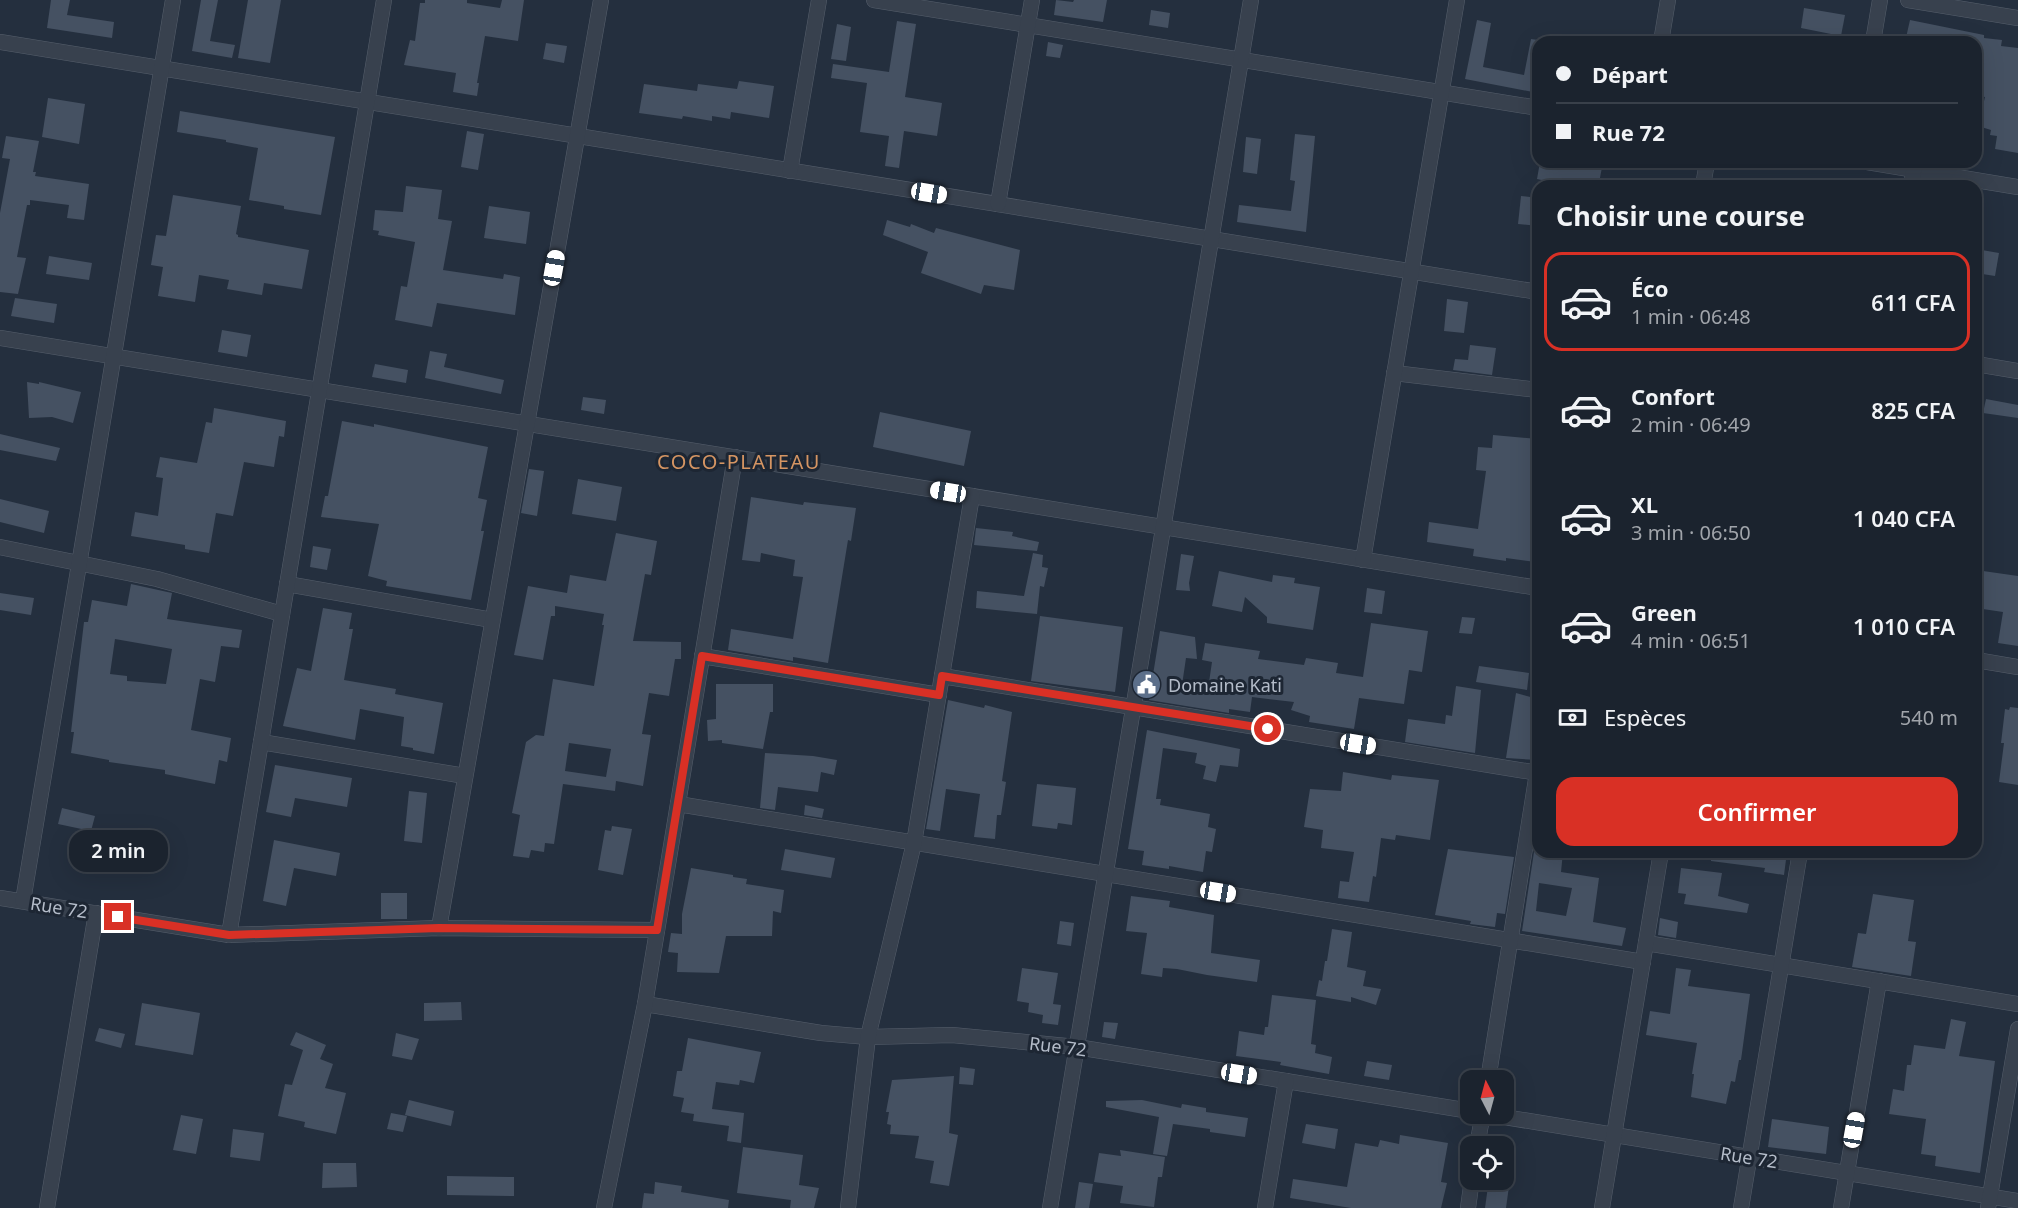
<!DOCTYPE html>
<html lang="fr">
<head>
<meta charset="utf-8">
<style>
	body { margin:0; font-family:"Noto Sans",sans-serif; background:#282f3a; color:#f1f3f6; height:100vh; display:flex; flex-direction:column; font-size:22px; white-space:nowrap }
	* { box-sizing:border-box; margin:0 }
	p { font-size:20px; color:#a0a4aa }
	.icon { flex:none; width:33px; height:33px; fill:none; stroke:currentColor; stroke-width:2; stroke-linecap:round; stroke-linejoin:round }
	.map { position:relative; flex:1; overflow:hidden }
	.details { position:absolute; left:1532px; top:180px; width:450px; height:678px; display:flex; flex-direction:column; background:#1b232e; border-radius:18px; box-shadow:0 6px 24px #0002,0 0 0 2px #39404a }
	.details>* { flex:none }
	.guide { position:absolute; left:1532px; top:36px; width:450px; height:132px; border-radius:18px; box-shadow:0 6px 24px #0002,0 0 0 2px #39404a; display:grid; align-content:center; height:132px; padding:0 24px; background:#1b232e }
	.needle { width:39px; rotate:354deg }
	.tools { position:absolute; left:1460px; top:1070px; display:grid; gap:12px }
	.tools a { display:grid; place-items:center; width:54px; height:54px; border-radius:12px; background:#1b232e; box-shadow:0 6px 24px #0002,0 0 0 2px #39404a; font-size:30px }
	.end { position:absolute; width:27px; height:27px; margin:-14px; border:8px solid #d93025; background:#fff; box-shadow:0 0 0 3px #fff }
	.from { border-radius:50% }
	.bubble { position:absolute; height:42px; border-radius:18px; background:#1b232e; box-shadow:0 6px 24px #0002,0 0 0 2px #39404a; font-size:20px; font-weight:600; line-height:42px; text-align:center }
	.car { position:absolute; width:18px; height:36px; margin:-18px -9px; border-radius:8px; box-shadow:0 0 4px 2px #0007; background:linear-gradient(#fff 24%,#345 0 40%,#fff 0 76%,#345 0 86%,#fff 0) }
	.guide b { display:flex; align-items:center; gap:21px; height:57px; font-size:22px }
	.guide b+b { border-top:2px solid #39404a }
	.guide i { width:15px; height:15px; background:#f1f3f6 }
	ul { padding:0; list-style:none }
	li { display:flex; align-items:center; gap:18px; height:99px; margin:0 12px 9px; padding:0 12px; border:3px solid transparent; border-radius:18px }
	li div { flex:1 }
	li b { display:block; font-size:22px }
	li em { font-style:normal; font-weight:600 }
	li.active { border-color:#d93025 }
	li>.icon { width:54px; height:54px; stroke-width:1.5 }
	h2 { padding:0 24px; font-size:27px; line-height:72px }
	.pay { display:flex; align-items:center; gap:15px; height:66px; padding:0 24px; font-size:22px }
	.pay p { margin-inline-start:auto }
	.button { display:flex; gap:12px; margin-top:auto; padding:12px 24px }
	.button a { flex:1; height:69px; border-radius:18px; background:#d93025; color:#fff; font-size:24px; font-weight:600; line-height:69px; text-align:center }
	.map>svg:first-child { display:block }
	.building { fill:#455162; fill-rule:evenodd }
	.lines { fill:none; stroke-linecap:round; stroke-linejoin:round }
	.street-casing { stroke:#565f6c; stroke-width:16 }
	.street { stroke:#38414e; stroke-width:15 }
	.route { stroke:#d93025; stroke-width:8 }
	.labels { text-anchor:middle; dominant-baseline:central; stroke-width:6; stroke-linejoin:round; paint-order:stroke }
	.poi-label { font-size:18px; fill:#b4bcc9; stroke:#1d2633; text-anchor:start }
	.street-label { font-size:18px; fill:#b4bcc9; stroke:#1d2633 }
	.neighbourhood-label { font-size:20px; letter-spacing:1.5px; fill:#d59563; stroke:#1d2633 }
</style>
</head>
<body>
<div class="map">
<svg width="2018" height="1208" viewBox="0 0 2018 1208">
	<rect width="100%" height="100%" fill="#242f3e"/>
	<g class="building">
		<path d="M51,0H70L67,15L114,22L112,38L47,28Z"/>
		<path d="M201,0H218L210,41L235,45L232,58L192,51Z"/>
		<path d="M248,0H281L270,63L238,58Z"/>
		<path d="M425,0H467V3L500,8L502,0H524L518,41L485,36L477,83H479L477,96L453,92L456,73L404,65L410,40L415,41L420,3H425Z"/>
		<path d="M1056,0L1073,2L1074,0H1107L1103,22L1054,15Z"/>
		<path d="M1804,8L1845,15L1841,36L1801,28Z"/>
		<path d="M1151,10L1170,13L1168,28L1149,25Z"/>
		<path d="M1477,20L1491,23L1483,67L1524,75L1531,39L1538,40V93L1465,79Z"/>
		<path d="M1910,20L1984,35V38L2002,40L2001,46L2018,48V153L1995,149L1997,136L1990,135L1991,130L1978,126L1985,97L1976,95V42H1905Z"/>
		<path d="M897,21L916,24L905,97L942,103L937,136L904,131L899,168L885,166L889,136L860,132L867,83L831,78L833,64L889,72Z"/>
		<path d="M837,24L851,27L846,61L831,59Z"/>
		<path d="M1048,42L1063,45L1060,58L1046,56Z"/>
		<path d="M546,43L567,46L564,63L543,59Z"/>
		<path d="M739,81L774,86L769,118L731,112L730,119L712,116V121L683,116L682,119L639,113L644,84L697,91L698,84L737,89Z"/>
		<path d="M48,98L85,104L79,144L42,137Z"/>
		<path d="M180,111L335,137L321,215L284,209V206L249,200L258,148L226,142V140L177,132Z"/>
		<path d="M467,131L484,134L478,170L461,167Z"/>
		<path d="M1295,134L1315,136L1306,232L1237,222L1239,205L1291,211L1295,181L1290,180Z"/>
		<path d="M6,136L39,141L33,172H36L35,176L89,184L84,220L67,218L69,205L30,200V205H27L17,257L26,258L18,294L0,292V213L10,159L2,158Z"/>
		<path d="M1246,137L1261,139L1257,174L1243,172Z"/>
		<path d="M1540,162H1603L1599,183L1571,179L1569,186L1537,179Z"/>
		<path d="M406,186L442,190L438,219L452,221L443,270L503,279L504,274L520,277L515,315L437,303L432,327L395,320L401,286L407,287L415,242L378,235L379,231L373,230L375,210L403,212Z"/>
		<path d="M173,195L241,206L236,234L238,235V237L309,250L302,289L264,283L262,295L227,289L229,280L199,275L195,302L158,296L163,267L151,265L156,235L166,236Z"/>
		<path d="M1521,196L1538,198V226L1518,224Z"/>
		<path d="M489,206L530,212L526,244L484,238Z"/>
		<path d="M887,220L910,227L911,224L934,233L936,228L1020,250L1014,290L984,285L981,294L921,273L928,252L883,235Z"/>
		<path d="M1976,249L1999,253L1995,276L1976,273Z"/>
		<path d="M49,256L92,263L89,280L46,274Z"/>
		<path d="M15,298L57,304L54,323L11,316Z"/>
		<path d="M1447,299L1468,302L1464,333L1444,331Z"/>
		<path d="M222,330L251,335L247,357L218,352Z"/>
		<path d="M1470,345L1496,348L1492,375L1453,370L1455,359L1468,360Z"/>
		<path d="M430,351L447,354L444,367L504,380L501,394L425,378Z"/>
		<path d="M375,364L408,370L406,383L372,377Z"/>
		<path d="M27,382L39,384V382L81,392L73,423L52,417L29,418Z"/>
		<path d="M583,397L606,400L604,414L581,410Z"/>
		<path d="M1986,399L2018,405V418L1983,413Z"/>
		<path d="M214,408L286,421L284,437L279,436L274,467L244,462L233,516L216,513L209,553L185,549V545L131,536L135,512L158,516L163,478L156,477L160,457L197,463L206,422L212,423Z"/>
		<path d="M880,412L971,431L964,466L873,447Z"/>
		<path d="M342,421L374,427V424L488,447L478,498L487,500L481,531H484L471,600L386,586L387,581L368,576L379,524L321,517L325,496H328Z"/>
		<path d="M0,434L60,448L56,461L0,450Z"/>
		<path d="M1493,435L1538,439L1536,562L1506,558V561L1473,556L1474,549L1427,542L1429,522L1478,529L1486,471L1476,470L1478,447L1492,448Z"/>
		<path d="M529,469L544,471L537,516L521,513Z"/>
		<path d="M578,479L622,487L616,521L572,514Z"/>
		<path d="M751,497L803,505L804,502L856,508L851,541L848,540L828,663L793,657V661L728,650L731,629L793,639L803,577L793,576L795,560L761,553L760,562L742,560Z"/>
		<path d="M0,499L49,511L44,533L0,522Z"/>
		<path d="M976,528L1013,532L1012,536L1039,542L1037,551L974,545Z"/>
		<path d="M616,533L657,541L651,575L645,574L633,641L681,642V659H675L669,696L649,693L642,734L651,735L643,786L616,781L615,791L563,784L554,844L545,843L544,852L531,850L529,858L513,856L520,815L512,813L526,742L536,735L544,736L553,679L594,686L604,625H602L604,614L555,606V616H551L543,660L514,655L528,586L567,593L570,575L606,581ZM569,743L611,749L606,777L565,771Z"/>
		<path d="M313,546L331,549L327,570L310,567Z"/>
		<path d="M1033,553L1043,555L1042,567L1048,568L1044,587L1040,586L1037,614L976,608L977,591L1024,596Z"/>
		<path d="M1181,554L1194,556L1189,583L1190,591L1176,590Z"/>
		<path d="M1976,570L2018,576V646L1998,643L2003,612L1976,608Z"/>
		<path d="M1219,571L1272,582L1273,575L1295,578L1294,583L1320,587L1313,630L1267,623V617L1245,597L1242,612L1212,606Z"/>
		<path d="M131,584L172,593L167,619L242,630L239,648L221,646L215,682L200,679L191,730L231,738L227,762L219,760L215,784L165,774V770L109,762V760L71,753L74,732H71L84,622H88L92,600L127,606ZM115,639L172,649L166,684L127,681V676L110,674Z"/>
		<path d="M1367,588L1385,591L1382,614L1364,612Z"/>
		<path d="M0,593L34,598L31,615L0,610Z"/>
		<path d="M323,608L352,613L349,629H353L344,680L396,689L395,694L443,703L434,754L413,750V748L401,746L404,717L360,709L355,740L283,726L297,668L311,671Z"/>
		<path d="M1040,616L1123,627L1115,692L1031,681Z"/>
		<path d="M1462,617L1475,618L1472,634L1459,633Z"/>
		<path d="M1371,623L1428,631L1422,672L1409,670L1404,704L1359,698L1354,729L1309,722L1310,716L1291,710L1294,702L1252,697L1250,712L1229,709V713L1149,700L1160,631L1195,637L1197,659L1186,658L1182,685L1208,689L1212,662L1202,660L1205,643L1260,651L1258,659L1304,665L1306,658L1338,663L1336,673L1363,677Z"/>
		<path d="M1479,666L1529,673L1527,690L1476,682Z"/>
		<path d="M716,684H773V712H770L763,749L722,743V740L708,741L707,720L716,719Z"/>
		<path d="M1456,686L1481,690L1475,753L1405,742L1408,719L1445,724L1446,715L1452,716Z"/>
		<path d="M1516,693L1538,699V760L1506,758Z"/>
		<path d="M948,700L984,708L985,705L1012,712L1002,781L1006,782L1001,815H997L995,839L974,837L980,794L946,789L940,831L926,829Z"/>
		<path d="M2010,707L2018,708V785L1999,782L2004,743H2001L2005,709L2009,710Z"/>
		<path d="M1147,730L1240,749L1238,767L1220,765L1216,782L1203,779L1206,766L1195,763L1197,753L1163,748L1156,799H1161L1160,805L1210,814L1208,827L1216,829L1212,852L1206,851L1203,872L1169,866V869L1142,865L1144,851L1128,849Z"/>
		<path d="M765,753L813,756L837,760L834,775L821,772L818,792L778,787L775,810L760,808Z"/>
		<path d="M275,765L352,778L347,807L295,798L291,817L266,812Z"/>
		<path d="M1343,772L1391,780L1392,775L1439,780L1430,840L1396,835L1395,840L1381,838L1376,877L1373,876L1369,902L1338,898L1340,881L1349,882L1354,852L1321,848L1323,830L1304,827L1310,789L1341,791Z"/>
		<path d="M1037,784L1076,788L1072,825L1058,823L1057,829L1032,826Z"/>
		<path d="M409,791L427,793L422,843L404,841Z"/>
		<path d="M805,805L824,809L822,818L804,815Z"/>
		<path d="M62,808L95,816L91,831L58,824Z"/>
		<path d="M612,826L632,829L623,875L598,870L605,830L611,831Z"/>
		<path d="M274,840L340,853L336,876L294,868L286,906L263,901Z"/>
		<path d="M785,849L835,858L831,878L781,870Z"/>
		<path d="M1448,849L1514,857L1505,914L1497,913L1495,927L1470,924L1471,921L1435,915Z"/>
		<path d="M1534,852H1563L1561,872L1599,878L1593,922L1626,928L1622,946L1522,931ZM1539,883L1572,888L1566,916L1536,911Z"/>
		<path d="M1711,852H1787L1784,875L1764,872L1765,868L1711,861Z"/>
		<path d="M691,868L733,875V877L747,879L746,884L784,890L781,913L773,911L772,936H726L719,973L677,972L678,953L668,952L671,933L682,934V914Z"/>
		<path d="M1681,868L1722,873L1718,896L1749,904L1747,913L1684,904L1686,894L1678,893Z"/>
		<rect x="381" y="893" width="26" height="26"/>
		<path d="M1873,894L1914,900L1908,941L1916,942L1911,976L1852,967L1858,933L1866,934Z"/>
		<path d="M1131,896L1170,901L1169,907L1214,915L1211,953L1260,960L1257,982L1207,975L1177,969L1163,968L1162,977L1141,974L1147,933L1126,931Z"/>
		<path d="M1660,918L1678,922L1676,938L1658,935Z"/>
		<path d="M1060,921L1074,923L1071,946L1057,944Z"/>
		<path d="M1332,929L1352,932L1347,967L1366,971L1363,986L1381,989L1376,1005L1351,997V1002L1316,996L1319,980L1322,981L1325,961H1327Z"/>
		<path d="M1022,968L1058,973L1053,1004L1061,1005L1058,1025L1042,1023L1043,1015L1028,1012L1029,1003L1017,1001Z"/>
		<path d="M1676,968L1691,970L1688,986L1750,994L1741,1060H1739L1735,1082L1731,1081L1726,1104L1691,1097L1694,1074H1692L1697,1043L1646,1035L1650,1011L1670,1014Z"/>
		<path d="M1272,995L1316,1000L1311,1044L1316,1045L1315,1053L1332,1057L1329,1074L1280,1065L1281,1062L1236,1056L1239,1031L1264,1035L1265,1027H1268Z"/>
		<path d="M461,1002L462,1020L424,1021V1003Z"/>
		<path d="M142,1003L200,1013L193,1055L135,1045Z"/>
		<path d="M1951,1019L1966,1022L1959,1056L1995,1061L1980,1173L1935,1166L1936,1156L1921,1154L1926,1119L1889,1114L1893,1089L1904,1091L1907,1065H1911L1914,1045L1945,1049Z"/>
		<path d="M1104,1022L1118,1023L1115,1039L1102,1037Z"/>
		<path d="M99,1028L125,1034L121,1048L95,1041Z"/>
		<path d="M296,1032L326,1045L320,1059L333,1064L325,1088L346,1093L336,1134L304,1127L305,1122L278,1116L285,1084L292,1085L303,1050L290,1045Z"/>
		<path d="M396,1033L419,1039L412,1060L392,1056Z"/>
		<path d="M688,1038L761,1052L754,1083L740,1080L739,1085L716,1082L712,1109L744,1113L741,1143L727,1141L729,1126L693,1121L694,1114L681,1112L684,1098L673,1096L677,1071H682Z"/>
		<path d="M1367,1061L1392,1065L1389,1080L1364,1076Z"/>
		<path d="M960,1067L975,1069L973,1085L959,1084Z"/>
		<path d="M954,1076L949,1133L958,1135L949,1186L930,1183L934,1161L915,1158L919,1136L890,1134L891,1125L887,1124L889,1112H886L892,1080Z"/>
		<path d="M409,1100L454,1111L451,1126L405,1115Z"/>
		<path d="M1142,1100L1181,1108L1182,1104L1206,1108V1112L1248,1118L1245,1137L1210,1132V1129L1173,1124L1167,1156L1153,1154L1159,1117L1106,1107V1101Z"/>
		<path d="M391,1113L407,1116L403,1132L387,1129Z"/>
		<path d="M181,1115L203,1119L196,1154L173,1150Z"/>
		<path d="M1772,1119L1829,1127L1826,1154L1768,1147Z"/>
		<path d="M1306,1124L1338,1129L1335,1149L1302,1143Z"/>
		<path d="M233,1129L264,1133L260,1161L230,1157Z"/>
		<path d="M1400,1135L1448,1143L1441,1182L1447,1183L1441,1208H1351L1290,1198L1293,1179L1347,1187L1355,1143L1378,1147L1380,1140L1399,1144Z"/>
		<path d="M743,1147L803,1155L799,1185L819,1188L814,1208H790L791,1200L737,1193Z"/>
		<path d="M1120,1150L1165,1157L1162,1177H1158L1154,1207L1120,1203L1123,1186L1094,1182L1099,1153L1121,1156Z"/>
		<path d="M323,1163H356L357,1187L322,1188Z"/>
		<path d="M447,1176L514,1177V1196L447,1195Z"/>
		<path d="M1489,1179H1510L1506,1208H1485Z"/>
		<path d="M655,1182L682,1186L681,1192L729,1200L728,1208H642L644,1193L654,1194Z"/>
		<path d="M1079,1182L1093,1184L1089,1208H1075Z"/>
	</g>
	<g class="lines">
		<defs>
			<g id="street">
				<path d="M874,0L1538,108"/>
				<path d="M1908,0L2018,18"/>
				<path d="M0,42L1538,292"/>
				<path d="M1661,42L1668,0"/>
				<path d="M1873,42L1880,0"/>
				<path d="M1867,162L2018,187"/>
				<path d="M790,171L819,0"/>
				<path d="M1703,186L1707,162"/>
				<path d="M1911,186L1914,169"/>
				<path d="M998,204L1032,0"/>
				<path d="M0,338L1538,588"/>
				<path d="M1976,364L2018,371"/>
				<path d="M1394,373L1538,390"/>
				<path d="M0,547L157,579L282,614"/>
				<path d="M1363,560L1457,0"/>
				<path d="M287,584L492,620"/>
				<path d="M702,656L939,695"/>
				<path d="M1976,660L2018,667"/>
				<path d="M942,676L1538,773"/>
				<path d="M261,742L465,776"/>
				<path d="M678,804L1643,962"/>
				<path d="M0,898L229,935L439,928L657,930"/>
				<path d="M23,901L173,0"/>
				<path d="M439,928L601,0"/>
				<path d="M229,935L384,0"/>
				<path d="M1646,943L2018,1004"/>
				<path d="M645,1004L821,1033L868,1037L952,1035L1077,1047L1470,1111"/>
				<path d="M1488,1080L1537,773"/>
				<path d="M1480,1113L2018,1201"/>
				<path d="M1477,1146L1483,1113"/>
				<path d="M47,1208L96,913"/>
				<path d="M604,1208L645,1004L735,457"/>
				<path d="M848,1208L868,1037L914,843L972,496"/>
				<path d="M1050,1208L1251,0"/>
				<path d="M1265,1208L1286,1081"/>
				<path d="M1468,1208L1472,1179"/>
				<path d="M1602,1208L1661,852"/>
				<path d="M1741,1208L1800,852"/>
				<path d="M1841,1208L1879,981"/>
				<path d="M1988,1208L2018,1029"/>
			</g>
		</defs>
		<use href="#street" class="street-casing"/>
		<use href="#street" class="street"/>
	</g>
	<g class="lines">
		<path class="route" d="M118,917L229,935L439,928L657,930L702,656L939,695L942,676L1268,729"/>
	</g>
	<defs>
		<symbol id="civic-disc" viewBox="-11 -11 22 22"><circle r="9.5" fill="#5c6f8a" stroke="#1d2633"/><path d="M-.6-6.5H3V-4.5H.6V-3L4-1V1h2V6H-6V1h2V-1L-.6-3ZM-1.2 2.5V6h2.4V2.5Z" fill="#fff"/></symbol>
	</defs>
	<g fill-rule="evenodd">
		<use href="#civic-disc" x="1130" y="668" width="33" height="33"/>
	</g>
	<g class="labels">
		<g class="poi-label">
			<text x="1168" y="685">Domaine Kati</text>
		</g>
		<g class="street-label">
			<text transform="translate(59 907) rotate(9)">Rue 72</text>
			<text transform="translate(1058 1046) rotate(7)">Rue 72</text>
			<text transform="translate(1749 1157) rotate(9)">Rue 72</text>
		</g>
		<g class="neighbourhood-label">
			<text x="739" y="461">COCO-PLATEAU</text>
		</g>
	</g>
</svg>
<div class="tools">
<a><svg class="needle" viewBox="-14 -14 28 28"><path d="M0-13l5 13h-10z" fill="#e53935"/><path d="M0 13l5-13h-10z" fill="#a0a4aa"/></svg></a>
<a><svg class="icon" aria-label="locate" viewBox="0 0 24 24"><circle cx="12" cy="12" r="6"/><path d="M12 2v4M12 18v4M2 12h4M18 12h4"/></svg></a>
</div>
<i class="end from" style="left:1268px;top:729px"></i>
<i class="end" style="left:118px;top:917px"></i>
<div class="bubble" style="left:69px;top:830px;width:99px">2 min</div>
<i class="car" style="left:929px;top:193px;rotate:99deg"></i>
<i class="car" style="left:554px;top:268px;rotate:10deg"></i>
<i class="car" style="left:948px;top:492px;rotate:279deg"></i>
<i class="car" style="left:1358px;top:744px;rotate:99deg"></i>
<i class="car" style="left:1218px;top:892px;rotate:99deg"></i>
<i class="car" style="left:1239px;top:1074px;rotate:99deg"></i>
<i class="car" style="left:1854px;top:1130px;rotate:10deg"></i>
<div class="guide">
<b><i class="from"></i>Départ</b>
<b><i></i>Rue 72</b>
</div>
<section class="details">
<h2>Choisir une course</h2>
<ul>
<li class="active"><svg class="icon" aria-label="car" viewBox="0 0 24 24"><path d="M5 17H2v-5l4-1 3-4h7l3 4 3 1v5h-3M9 17h6M6 11h13"/><circle cx="7" cy="17" r="2"/><circle cx="17" cy="17" r="2"/></svg><div><b>Éco</b><p>1 min · 06:48</p></div><em>611 CFA</em></li>
<li><svg class="icon" aria-label="car" viewBox="0 0 24 24"><path d="M5 17H2v-5l4-1 3-4h7l3 4 3 1v5h-3M9 17h6M6 11h13"/><circle cx="7" cy="17" r="2"/><circle cx="17" cy="17" r="2"/></svg><div><b>Confort</b><p>2 min · 06:49</p></div><em>825 CFA</em></li>
<li><svg class="icon" aria-label="car" viewBox="0 0 24 24"><path d="M5 17H2v-5l4-1 3-4h7l3 4 3 1v5h-3M9 17h6M6 11h13"/><circle cx="7" cy="17" r="2"/><circle cx="17" cy="17" r="2"/></svg><div><b>XL</b><p>3 min · 06:50</p></div><em>1 040 CFA</em></li>
<li><svg class="icon" aria-label="car" viewBox="0 0 24 24"><path d="M5 17H2v-5l4-1 3-4h7l3 4 3 1v5h-3M9 17h6M6 11h13"/><circle cx="7" cy="17" r="2"/><circle cx="17" cy="17" r="2"/></svg><div><b>Green</b><p>4 min · 06:51</p></div><em>1 010 CFA</em></li>
</ul>
<div class="pay"><svg class="icon" aria-label="cash" viewBox="0 0 24 24"><path d="M3 7h18v10H3z"/><circle cx="12" cy="12" r="2"/></svg>Espèces<p>540 m</p></div>
<div class="button"><a>Confirmer</a></div>
</section>
</div>
</body>
</html>
